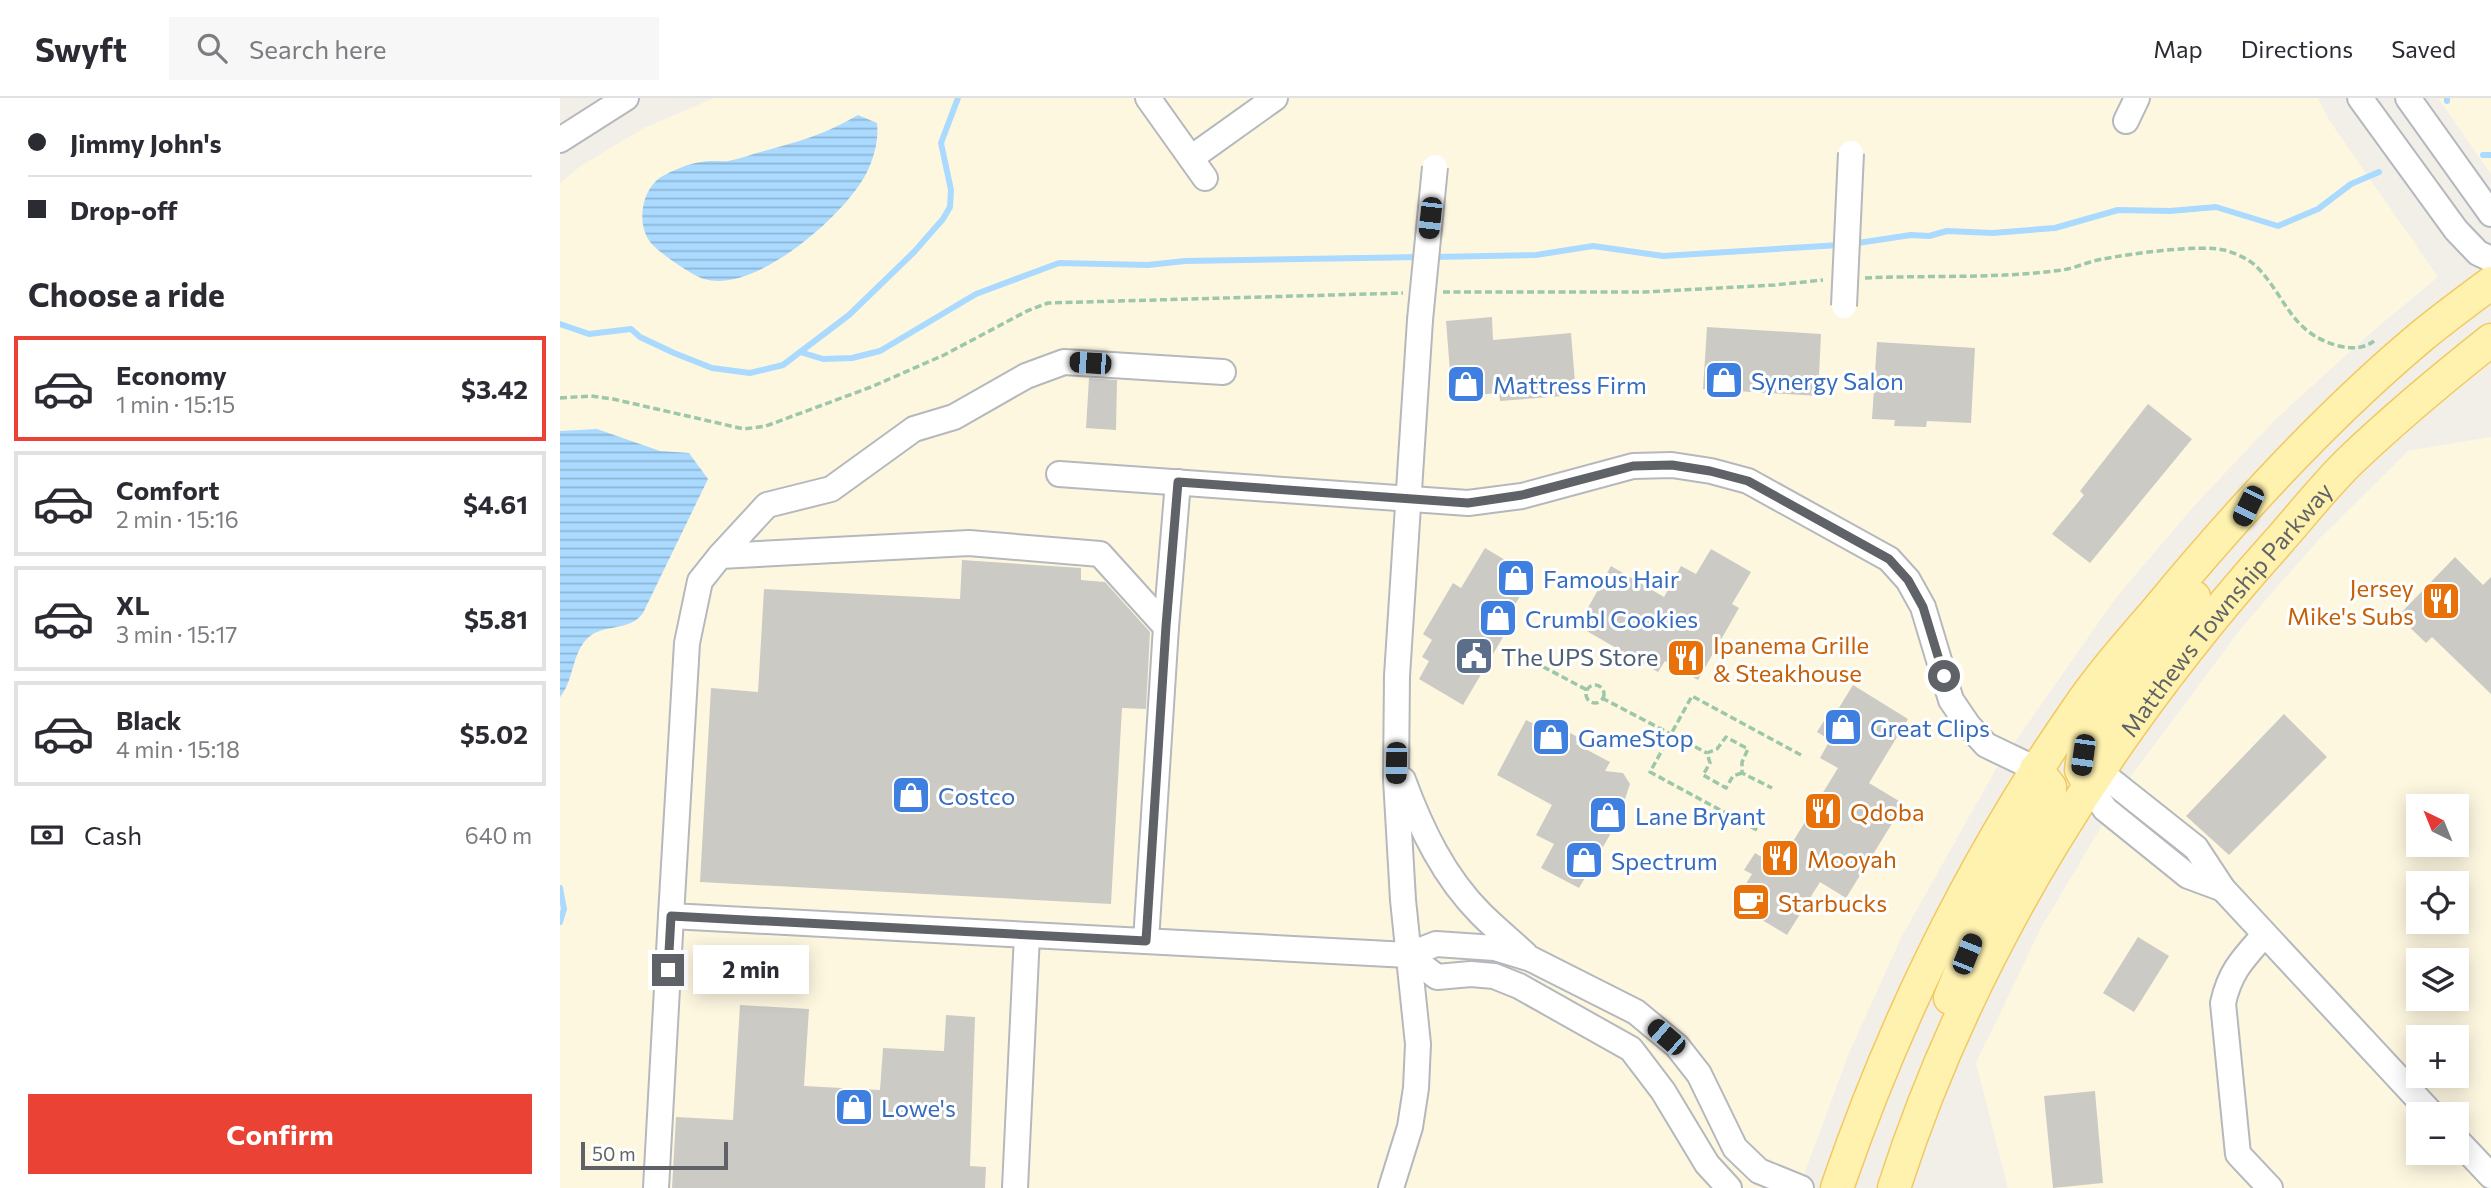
<!DOCTYPE html>
<html lang="en">
<head>
<meta charset="utf-8">
<style>
	body { margin:0; font-family:Commissioner,sans-serif; background:#f7f7f7; color:#2b2b33; height:100vh; display:flex; flex-direction:column; font-size:26px; white-space:nowrap }
	* { box-sizing:border-box; margin:0 }
	p { font-size:23px; color:#7c7c81 }
	.icon { flex:none; width:38px; height:38px; fill:none; stroke:currentColor; stroke-width:2; stroke-linecap:round; stroke-linejoin:round }
	.map { position:relative; flex:1; overflow:hidden }
	.drawer { display:flex; flex-direction:column; background:#fff; width:560px }
	.drawer>* { flex:none }
	.top-card { display:grid; align-content:center; height:154px; padding:0 28px; background:#fff }
	.needle { width:46px; rotate:317deg }
	.buttons { position:absolute; left:1846px; top:696px; display:grid; gap:14px }
	.buttons a { display:grid; place-items:center; width:63px; height:63px; border-radius:0px; background:#fff; box-shadow:0 4px 18px #0003; font-size:35px }
	.scale { position:absolute; left:21px; bottom:18px; width:147px; box-sizing:border-box; padding-left:7px; border:4px solid #5f6368; border-top:0; font-size:19px; line-height:24px; white-space:nowrap; color:#5f6368; -webkit-text-stroke:5px #fff; paint-order:stroke }
	.end { position:absolute; width:32px; height:32px; margin:-16px; border:9px solid #5f6368; background:#fff; box-shadow:0 0 0 4px #fff }
	.from { border-radius:50% }
	.bubble { position:absolute; height:49px; border-radius:0px; background:#fff; box-shadow:0 4px 18px #0003; font-size:23px; font-weight:700; line-height:49px; text-align:center }
	.car { position:absolute; width:21px; height:42px; margin:-21px -10px; border-radius:9px; box-shadow:0 0 5px 2px #0007; background:linear-gradient(#222 24%,#8ab4d8 0 40%,#222 0 76%,#8ab4d8 0 86%,#222 0) }
	.top-card b { display:flex; align-items:center; gap:24px; height:66px; font-size:26px }
	.top-card b+b { border-top:2px solid #e1e1e2 }
	.top-card i { width:18px; height:18px; background:#2b2b33 }
	ul { padding:0; list-style:none }
	li { display:flex; align-items:center; gap:21px; height:105px; margin:0 14px 10px; padding:0 14px; border:4px solid #e1e1e2; border-radius:0px }
	li div { flex:1 }
	li b { display:block; font-size:26px }
	li em { font-style:normal; font-weight:700 }
	li.selected { border-color:#ea4335 }
	li>.icon { width:63px; height:63px; stroke-width:1.5 }
	h2 { padding:0 28px; font-size:32px; line-height:84px }
	.pay { display:flex; align-items:center; gap:18px; height:77px; padding:0 28px; font-size:26px }
	.pay p { margin-inline-start:auto }
	.cta { display:flex; gap:14px; margin-top:auto; padding:14px 28px }
	.cta a { flex:1; height:80px; border-radius:0px; background:#ea4335; color:#fff; font-size:28px; font-weight:700; line-height:80px; text-align:center }
	header { display:flex; align-items:center; gap:42px; box-sizing:border-box; height:98px; padding:0 35px; background:#fff; border-bottom:2px solid #e1e1e2 }
	header strong { font-size:33px }
	nav { display:flex; gap:38px; margin-inline-start:auto; font-size:24px }
	.search { width:490px; height:63px; background:#f7f7f7; display:flex; align-items:center; gap:18px; box-sizing:border-box; padding:0 24px; border-radius:0px; color:#7c7c81; font-size:26px }
	main { display:flex; flex:1; min-height:0 }
	.map>svg:first-child { display:block }
	.commercial { fill:#fef7e0; fill-rule:evenodd }
	.water { fill:url(#water-rules) }
	.lines { fill:none; stroke-linecap:round; stroke-linejoin:round }
	.stream { stroke:#aadaff; stroke-width:6 }
	.building { fill:#cccac5 }
	.minor-casing { stroke:#b5b8bc; stroke-width:28 }
	.major-casing { stroke:#f2c960; stroke-width:35 }
	.path { stroke:#9cc7a9; stroke-width:3.5; stroke-dasharray:7 3.5; stroke-linecap:butt }
	.minor { stroke:#fff; stroke-width:24 }
	.major { stroke:#fff2af; stroke-width:32 }
	.minor-bridge-casing { stroke:#b5b8bc; stroke-width:28; stroke-linecap:butt }
	.minor-bridge { stroke:#fff; stroke-width:24 }
	.route { stroke:#5f6368; stroke-width:9 }
	.labels { text-anchor:middle; dominant-baseline:central; stroke-width:6; stroke-linejoin:round; paint-order:stroke }
	.shop-label { font-size:24px; fill:#366cbe; stroke:#fff; text-anchor:start }
	.food-label { font-size:24px; fill:#c56008; stroke:#fff; text-anchor:start }
	.street-label { font-size:24px; fill:#5f6368; stroke:#fff }
	.service-label { font-size:24px; fill:#4e5e75; stroke:#fff; text-anchor:start }
</style>
</head>
<body>
<header>
<strong>Swyft</strong>
<div class="search"><svg class="icon" aria-label="search" viewBox="0 0 24 24"><circle cx="10" cy="10" r="6"/><path d="M15 15l6 6"/></svg>Search here</div>
<nav><a>Map</a><a>Directions</a><a>Saved</a></nav>
</header>
<main>
<section class="drawer">
<div class="top-card">
<b><i class="from"></i>Jimmy John's</b>
<b><i></i>Drop-off</b>
</div>
<h2>Choose a ride</h2>
<ul>
<li class="selected"><svg class="icon" aria-label="car" viewBox="0 0 24 24"><path d="M5 17H2v-5l4-1 3-4h7l3 4 3 1v5h-3M9 17h6M6 11h13"/><circle cx="7" cy="17" r="2"/><circle cx="17" cy="17" r="2"/></svg><div><b>Economy</b><p>1 min · 15:15</p></div><em>$3.42</em></li>
<li><svg class="icon" aria-label="car" viewBox="0 0 24 24"><path d="M5 17H2v-5l4-1 3-4h7l3 4 3 1v5h-3M9 17h6M6 11h13"/><circle cx="7" cy="17" r="2"/><circle cx="17" cy="17" r="2"/></svg><div><b>Comfort</b><p>2 min · 15:16</p></div><em>$4.61</em></li>
<li><svg class="icon" aria-label="car" viewBox="0 0 24 24"><path d="M5 17H2v-5l4-1 3-4h7l3 4 3 1v5h-3M9 17h6M6 11h13"/><circle cx="7" cy="17" r="2"/><circle cx="17" cy="17" r="2"/></svg><div><b>XL</b><p>3 min · 15:17</p></div><em>$5.81</em></li>
<li><svg class="icon" aria-label="car" viewBox="0 0 24 24"><path d="M5 17H2v-5l4-1 3-4h7l3 4 3 1v5h-3M9 17h6M6 11h13"/><circle cx="7" cy="17" r="2"/><circle cx="17" cy="17" r="2"/></svg><div><b>Black</b><p>4 min · 15:18</p></div><em>$5.02</em></li>
</ul>
<div class="pay"><svg class="icon" aria-label="cash" viewBox="0 0 24 24"><path d="M3 7h18v10H3z"/><circle cx="12" cy="12" r="2"/></svg>Cash<p>640 m</p></div>
<div class="cta"><a>Confirm</a></div>
</section>
<div class="map">
<svg width="1931" height="1090" viewBox="0 0 1931 1090">
	<defs>
		<pattern id="water-rules" width="6" height="5" patternUnits="userSpaceOnUse" patternTransform="scale(1.75)"><rect width="6" height="5" fill="#aadaff"/><path d="M0 2.5h6" fill="none" stroke="#8eb4d2"/></pattern>
	</defs>
	<rect width="100%" height="100%" fill="#f1efe8"/>
	<g class="commercial">
		<path d="M154,0H1758L1769,22L1878,179L1808,237L1716,321L1633,409L1555,501L1436,671L1342,838L1289,955L1239,1090H0V85L22,67L84,30Z"/>
		<path d="M1878,0H1931V76Z"/>
		<path d="M1931,339V1090H1448L1416,965L1482,828L1574,674L1682,529L1762,438L1848,353ZM1858,709H1897V747H1858ZM1858,786H1897V824H1858ZM1858,863H1897V901H1858ZM1858,940H1897V978H1858ZM1858,1017H1897V1055H1858Z"/>
	</g>
	<g class="water">
		<path d="M298,17L317,25C319,42 314,60 306,76C284,118 195,196 144,181C133,178 98,154 91,145C76,127 81,92 101,79C111,73 130,65 141,64C150,62 159,64 168,63C180,61 192,56 204,53C238,44 268,35 298,17Z"/>
		<path d="M37,331L100,353L129,355L148,381L83,515C69,535 40,524 25,543C12,558 13,584 0,599V333Z"/>
	</g>
	<g class="lines">
		<g class="stream">
			<path d="M1887,0V3"/>
			<path d="M1923,57H1931"/>
			<path d="M1291,146L1351,137L1369,138L1387,133L1433,135L1495,130L1558,112L1610,113L1656,109L1718,128L1758,111L1791,86L1819,74"/>
			<path d="M873,159L976,157L1033,148L1103,158L1280,147"/>
			<path d="M0,226L29,236L71,231L80,239L114,255L152,270L190,275L223,267L289,217L354,154L383,121L390,109L391,92L381,45L398,0"/>
			<path d="M240,254L263,261L292,260L320,253L416,196L499,165L588,167L625,163L862,159"/>
			<path d="M0,790L4,811L0,824"/>
		</g>
	</g>
	<g class="building">
		<path d="M932,219L933,242L1011,235L1016,297L940,303L939,295L892,299L886,223Z"/>
		<path d="M1147,229L1261,236L1258,298L1143,291Z"/>
		<path d="M1317,244L1415,250L1411,325L1367,323L1366,329L1334,328L1335,322L1312,321Z"/>
		<path d="M529,280L557,282L556,332L526,330Z"/>
		<path d="M1588,306L1632,341L1530,465L1492,436L1524,397L1520,393Z"/>
		<path d="M925,450L972,478L941,530L946,534L903,607L859,581L869,563L862,559L872,542L863,536L893,485L901,490Z"/>
		<path d="M1151,451L1191,474L1172,506L1179,510L1138,582L1105,563L1098,574L1018,528L1051,468L1104,499L1121,468L1136,476Z"/>
		<path d="M1895,459L1923,487L1931,479V596L1872,539L1866,545L1838,518Z"/>
		<path d="M402,462L521,470V482L545,484L590,534L586,611L562,610L551,806L140,784L151,590L198,594L204,491L400,501Z"/>
		<path d="M1293,587L1348,621L1309,685L1344,706L1286,800L1260,784L1227,837L1174,805L1192,776L1184,772L1195,755L1205,761L1216,742L1229,750L1278,670L1260,660L1270,642L1257,634L1267,618L1272,621Z"/>
		<path d="M1724,616L1767,659L1669,757L1626,718Z"/>
		<path d="M966,622L1001,639L1004,632L1020,640L1016,646L1050,664L1045,673L1063,675L1070,686L1062,710L1065,711L1019,790L981,770L994,746L976,737L992,707L937,677Z"/>
		<path d="M1578,839L1609,858L1574,914L1543,895Z"/>
		<path d="M180,907L249,911L244,988L320,992L323,950L384,953L386,917L415,919L410,1068L426,1069L425,1090H112L116,1019L173,1022Z"/>
		<path d="M1535,993L1543,1085L1493,1090L1484,998Z"/>
	</g>
	<g class="lines">
		<defs>
			<g id="minor">
				<path d="M588,0L645,80"/>
				<path d="M1800,0L1896,132L1918,155L1931,161"/>
				<path d="M1848,0L1931,116"/>
				<path d="M1566,23L1577,0"/>
				<path d="M0,42L66,0"/>
				<path d="M631,60L715,0"/>
				<path d="M499,376L908,405L962,398L1073,368L1112,367L1151,373L1188,383L1329,461L1348,482L1363,509L1391,602L1408,627L1426,647L1476,671"/>
				<path d="M160,458L207,407L271,391L354,331L394,319L466,278L504,264L663,274"/>
				<path d="M606,529L618,384"/>
				<path d="M1539,673L1636,750L1663,791L1873,1017"/>
				<path d="M843,682C861,731 884,779 921,816C935,830 951,843 965,856"/>
				<path d="M1529,687L1545,711L1628,778L1663,791"/>
				<path d="M1704,837C1683,861 1670,873 1663,905L1678,1056L1710,1090"/>
				<path d="M586,843L606,529L540,456L409,445L160,458L140,483L127,545L111,818L848,857"/>
				<path d="M1897,1042L1931,1078"/>
				<path d="M96,1090L111,818"/>
				<path d="M455,1090L467,837"/>
				<path d="M831,1090L850,1029L856,990L858,946L843,802L836,681L837,578L860,222"/>
				<path d="M1169,1090L1147,1066L1103,993L1071,951L959,888L934,878L911,876L877,879L848,857L876,846L935,850L971,861L1076,914L1117,948L1139,976L1175,1050L1199,1073L1241,1090"/>
			</g>
			<g id="major">
				<path d="M1529,687L1521,672L1523,657L1613,527L1634,499"/>
				<path d="M1390,900L1416,836L1489,706L1490,689L1476,671"/>
				<path d="M1277,1090C1335,921 1414,760 1516,613C1540,577 1570,544 1598,511C1679,413 1766,318 1863,237C1885,219 1908,202 1931,185"/>
				<path id="s1" d="M1334,1090C1411,850 1550,631 1717,445C1741,418 1764,388 1791,362C1835,320 1883,280 1931,242"/>
			</g>
		</defs>
		<use href="#minor" class="minor-casing"/>
		<use href="#major" class="major-casing"/>
		<g class="path">
			<path d="M1305,180C1371,177 1436,181 1502,172C1516,170 1529,163 1543,161C1569,156 1639,146 1664,152C1675,155 1689,161 1697,169C1727,200 1730,235 1779,248C1792,251 1803,251 1814,243"/>
			<path d="M883,194H1084L1215,187L1263,182"/>
			<path d="M0,300L31,298L53,301L184,331L206,328L311,289L384,257L467,213L488,205L843,195"/>
			<path d="M946,549L1027,592"/>
			<circle cx="1035" cy="596" r="9"/>
			<path d="M1042,600L1147,655"/>
			<path d="M1182,675L1173,678L1166,690L1143,677L1150,665L1147,655L1157,651L1166,639L1188,651L1182,664V675L1212,690"/>
			<path d="M1197,732L1090,674L1132,598L1241,657"/>
		</g>
		<use href="#minor" class="minor"/>
		<use href="#major" class="major"/>
		<defs>
			<g id="minor-bridge">
				<path d="M1284,208L1291,55"/>
				<path d="M860,222L875,69"/>
			</g>
		</defs>
		<use href="#minor-bridge" class="minor-bridge-casing"/>
		<use href="#minor-bridge" class="minor-bridge"/>
	</g>
	<g class="lines">
		<path class="route" d="M108,872L111,818L586,843L606,528L618,384L908,405L962,397L1073,368L1112,367L1150,373L1188,383L1329,461L1348,482L1363,509L1384,578"/>
	</g>
	<defs>
		<symbol id="shop-square" viewBox="-11 -11 22 22"><rect x="-9" y="-9" width="18" height="18" rx="4" fill="#3f7fe0" stroke="#fff"/><path d="M-5-2.5h2.3a2.7 3.5 0 0 1 5.4 0H5L5.5 6h-11ZM-1.5-2.5h3a1.5 2.3 0 0 0-3 0Z" fill="#fff"/></symbol>
		<symbol id="restaurant-square" viewBox="-11 -11 22 22"><rect x="-9" y="-9" width="18" height="18" rx="4" fill="#e8710a" stroke="#fff"/><path d="M-5-6h1v4h1v-4h1v4h1v-4h1v5L-1.5 .5V6h-2V.5L-5-1ZM5-6V6H3V1.5H1.5Q1.5-4 5-6Z" fill="#fff"/></symbol>
		<symbol id="civic-square" viewBox="-11 -11 22 22"><rect x="-9" y="-9" width="18" height="18" rx="4" fill="#5c6f8a" stroke="#fff"/><path d="M-.6-6.5H3V-4.5H.6V-3L4-1V1h2V6H-6V1h2V-1L-.6-3ZM-1.2 2.5V6h2.4V2.5Z" fill="#fff"/></symbol>
		<symbol id="cafe-square" viewBox="-11 -11 22 22"><rect x="-9" y="-9" width="18" height="18" rx="4" fill="#e8710a" stroke="#fff"/><path d="M-5.5-4.5H6V0H3Q3 3.5 0 3.5H-2.5Q-5.5 3.5-5.5 0ZM3-3.2v2h1.7v-2ZM-6 4.5H4V6H-6Z" fill="#fff"/></symbol>
	</defs>
	<g fill-rule="evenodd">
		<use href="#shop-square" x="1142" y="260" width="44" height="44"/>
		<use href="#shop-square" x="884" y="264" width="44" height="44"/>
		<use href="#shop-square" x="934" y="458" width="44" height="44"/>
		<use href="#restaurant-square" x="1859" y="481" width="44" height="44"/>
		<use href="#shop-square" x="916" y="498" width="44" height="44"/>
		<use href="#civic-square" x="892" y="536" width="44" height="44"/>
		<use href="#restaurant-square" x="1104" y="538" width="44" height="44"/>
		<use href="#shop-square" x="1261" y="607" width="44" height="44"/>
		<use href="#shop-square" x="969" y="617" width="44" height="44"/>
		<use href="#shop-square" x="329" y="675" width="44" height="44"/>
		<use href="#restaurant-square" x="1241" y="691" width="44" height="44"/>
		<use href="#shop-square" x="1026" y="695" width="44" height="44"/>
		<use href="#restaurant-square" x="1198" y="738" width="44" height="44"/>
		<use href="#shop-square" x="1002" y="740" width="44" height="44"/>
		<use href="#cafe-square" x="1169" y="782" width="44" height="44"/>
		<use href="#shop-square" x="272" y="987" width="44" height="44"/>
	</g>
	<g class="labels">
		<g class="shop-label">
			<text x="1191" y="282">Synergy Salon</text>
			<text x="933" y="286">Mattress Firm</text>
			<text x="983" y="480">Famous Hair</text>
			<text x="965" y="520">Crumbl Cookies</text>
			<text x="1310" y="629">Great Clips</text>
			<text x="1018" y="639">GameStop</text>
			<text x="378" y="697">Costco</text>
			<text x="1075" y="717">Lane Bryant</text>
			<text x="1051" y="762">Spectrum</text>
			<text x="321" y="1009">Lowe's</text>
		</g>
		<g class="food-label">
			<text x="1854" y="489" text-anchor="end">Jersey<tspan x="1854" dy="28">Mike's Subs</tspan></text>
			<text x="1153" y="546">Ipanema Grille<tspan x="1153" dy="28">&amp; Steakhouse</tspan></text>
			<text x="1290" y="713">Qdoba</text>
			<text x="1247" y="760">Mooyah</text>
			<text x="1218" y="804">Starbucks</text>
		</g>
		<g class="street-label">
			<text stroke="none"><textPath href="#s1" startOffset="672">Matthews Township Parkway</textPath></text>
		</g>
		<g class="service-label">
			<text x="941" y="558">The UPS Store</text>
		</g>
	</g>
</svg>
<div class="buttons">
<a><svg class="needle" viewBox="-14 -14 28 28"><path d="M0-13l5 13h-10z" fill="#e53935"/><path d="M0 13l5-13h-10z" fill="#7c7c81"/></svg></a>
<a><svg class="icon" aria-label="locate" viewBox="0 0 24 24"><circle cx="12" cy="12" r="6"/><path d="M12 2v4M12 18v4M2 12h4M18 12h4"/></svg></a>
<a><svg class="icon" aria-label="layers" viewBox="0 0 24 24"><path d="M12 4l9 5-9 5-9-5zM3 14l9 5 9-5"/></svg></a>
<a>+</a>
<a>−</a>
</div>
<div class="scale">50 m</div>
<i class="end from" style="left:1384px;top:578px"></i>
<i class="end" style="left:108px;top:872px"></i>
<div class="bubble" style="left:133px;top:847px;width:116px">2 min</div>
<i class="car" style="left:870px;top:120px;rotate:186deg"></i>
<i class="car" style="left:530px;top:265px;rotate:274deg"></i>
<i class="car" style="left:1688px;top:408px;rotate:206deg"></i>
<i class="car" style="left:1523px;top:657px;rotate:188deg"></i>
<i class="car" style="left:836px;top:665px;rotate:181deg"></i>
<i class="car" style="left:1407px;top:856px;rotate:22deg"></i>
<i class="car" style="left:1106px;top:939px;rotate:311deg"></i>
</div>
</main>
</body>
</html>
